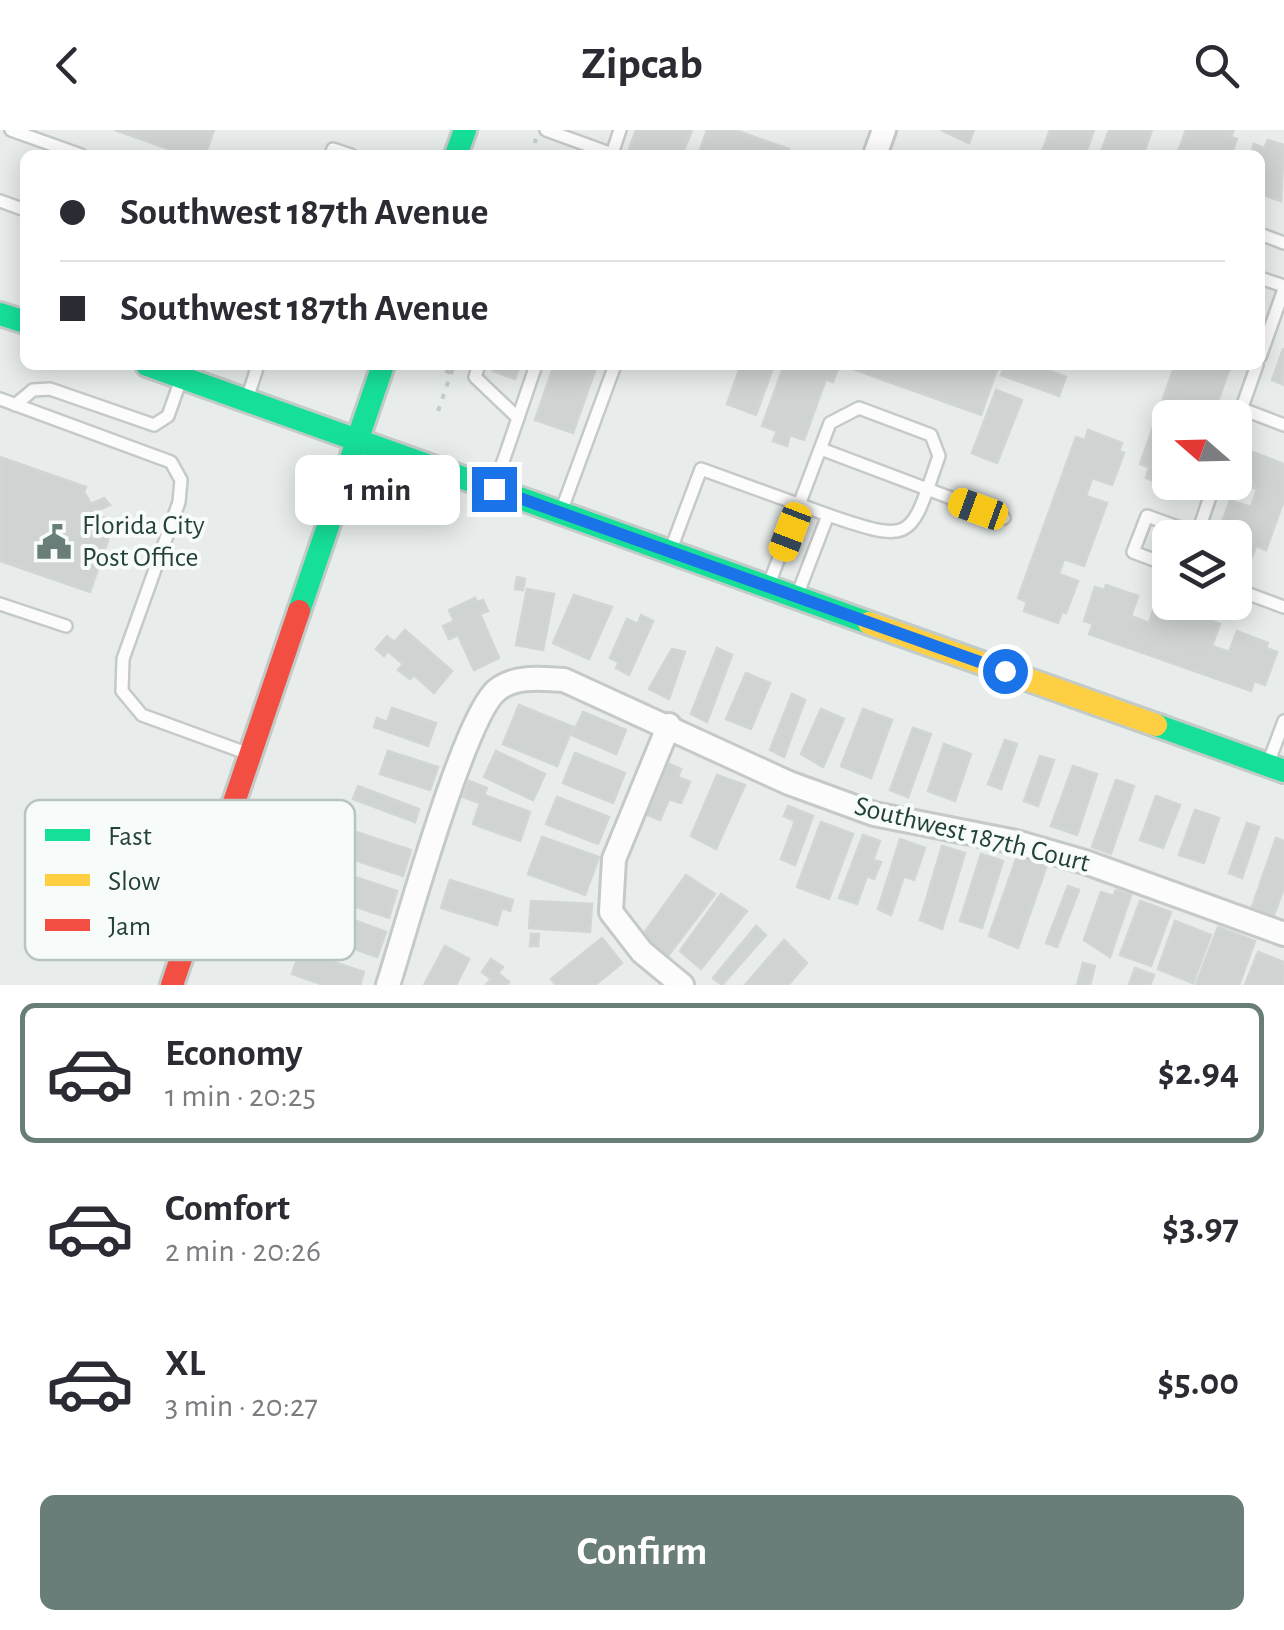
<!DOCTYPE html>
<html lang="en">
<head>
<meta charset="utf-8">
<style>
	body { margin:0; font-family:"Alegreya Sans",sans-serif; background:#f2f2f3; color:#2b2b33; height:100vh; display:flex; flex-direction:column; font-size:38px; white-space:nowrap }
	* { box-sizing:border-box; margin:0 }
	p { font-size:32px; color:#7c7c81 }
	.icon { flex:none; width:55px; height:55px; fill:none; stroke:currentColor; stroke-width:2; stroke-linecap:round; stroke-linejoin:round }
	.map { position:relative; height:855px; overflow:hidden }
	.details { display:flex; flex-direction:column; background:#fff; flex:1 }
	.details>* { flex:none }
	.guide { position:absolute; left:20px; top:20px; width:1245px; height:220px; border-radius:15px; box-shadow:0 5px 25px #0003; display:grid; align-content:center; height:220px; padding:0 40px; background:#fff }
	.needle { width:65px; rotate:290deg }
	.fabs { position:absolute; left:1152px; top:270px; display:grid; gap:20px }
	.fabs a { display:grid; place-items:center; width:100px; height:100px; border-radius:15px; background:#fff; box-shadow:0 5px 25px #0003; font-size:50px }
	.end { position:absolute; width:45px; height:45px; margin:-22px; border:12px solid #1a73e8; background:#fff; box-shadow:0 0 0 5px #fff }
	.from { border-radius:50% }
	.bubble { position:absolute; height:70px; border-radius:15px; background:#fff; box-shadow:0 5px 25px #0003; font-size:32px; font-weight:700; line-height:70px; text-align:center }
	.car { position:absolute; width:30px; height:60px; margin:-30px -15px; border-radius:12px; box-shadow:0 0 8px 2px #0007; background:linear-gradient(#f5c518 24%,#345 0 40%,#f5c518 0 76%,#345 0 86%,#f5c518 0) }
	.guide b { display:flex; align-items:center; gap:35px; height:95px; font-size:38px }
	.guide b+b { border-top:2px solid #e1e1e2 }
	.guide i { width:25px; height:25px; background:#2b2b33 }
	ul { padding:18px 0 0; list-style:none }
	li { display:flex; align-items:center; gap:30px; height:140px; margin:0 20px 15px; padding:0 20px; border:5px solid transparent; border-radius:15px }
	li div { flex:1 }
	li b { display:block; font-size:38px }
	li em { font-style:normal; font-weight:700 }
	li.selected { border-color:#697e78 }
	li>.icon { width:90px; height:90px; stroke-width:1.5 }
	.cta { display:flex; gap:20px; margin-top:auto; padding:20px 40px }
	.cta a { flex:1; height:115px; border-radius:15px; background:#697e78; color:#fff; font-size:40px; font-weight:700; line-height:115px; text-align:center }
	header { display:flex; justify-content:space-between; align-items:center; height:130px; padding:0 40px; background:#fff; font-size:45px; font-weight:700 }
	.map>svg:first-child { display:block }
	.building { fill:#cfd4d2; stroke:#d1d6d4; stroke-width:2.5 }
	.lines { fill:none; stroke-linecap:round; stroke-linejoin:round }
	.lane-casing { stroke:#c5cac8; stroke-width:16 }
	.street-casing { stroke:#c5cac8; stroke-width:28 }
	.fast-casing { stroke:#c3cbc8; stroke-width:28 }
	.slow-casing { stroke:#c3cbc8; stroke-width:28 }
	.jam-casing { stroke:#c3cbc8; stroke-width:28 }
	.path { stroke:#c3ccca; stroke-width:4; stroke-dasharray:5 8; stroke-linecap:butt }
	.lane { stroke:#fcfcfc; stroke-width:11 }
	.street { stroke:#fcfcfc; stroke-width:22 }
	.fast { stroke:#16e098; stroke-width:22 }
	.slow { stroke:#ffcf43; stroke-width:22 }
	.jam { stroke:#f24e42; stroke-width:22 }
	.route { stroke:#1a73e8; stroke-width:12 }
	.labels { text-anchor:middle; dominant-baseline:central; stroke-width:8; stroke-linejoin:round; paint-order:stroke }
	.poi-label { font-size:28px; fill:#24423a; stroke:#f7fbf9; text-anchor:start }
	.street-label { font-size:28px; fill:#24423a; stroke:#f7fbf9 }
	.key { fill:#f7fbf9; stroke:#b8c4c0; stroke-width:2.5 }
	.key-label { font-size:28px; fill:#24423a }
</style>
</head>
<body>
<header><svg class="icon" aria-label="back" viewBox="0 0 24 24"><path d="M15 5l-7 7 7 7"/></svg>Zipcab<svg class="icon" aria-label="search" viewBox="0 0 24 24"><circle cx="10" cy="10" r="6"/><path d="M15 15l6 6"/></svg></header>
<div class="map">
<svg width="1284" height="855" viewBox="0 0 1284 855">
	<rect width="100%" height="100%" fill="#e8edeb"/>
	<g class="building">
		<path d="M115,0H214L205,25H186Z"/>
		<path d="M636,0H692L682,25H627Z"/>
		<path d="M707,0H735L789,19L787,25H706L699,23Z"/>
		<path d="M941,0H974L969,13Z"/>
		<path d="M1050,0H1094L1085,25H1041Z"/>
		<path d="M1109,0H1152L1143,25H1100Z"/>
		<path d="M1186,0H1234L1231,7L1237,9L1231,25H1177Z"/>
		<path d="M1268,10L1284,15L1281,71L1260,64V25H1250L1254,14L1264,18Z"/>
		<path d="M1283,219H1284V255L1272,250Z"/>
		<path d="M495,235H520L515,249L493,241Z"/>
		<path d="M554,235H597L573,303L535,290Z"/>
		<path d="M741,235H774L756,285L727,274Z"/>
		<path d="M784,235H839L833,252L826,249L804,310L790,305L787,316L773,311L777,301L762,296Z"/>
		<path d="M842,235H984L997,240L981,285Z"/>
		<path d="M1005,235H1034L1066,247L1059,266L1001,245Z"/>
		<path d="M1175,235H1215L1229,240L1212,288H1170V345L1163,354L1146,348L1149,337L1140,334Z"/>
		<path d="M996,260L1022,270L997,333L972,323Z"/>
		<path d="M1088,300L1122,313L1119,321L1124,323L1112,355L1092,348L1086,366L1107,373L1084,436L1064,429L1059,444L1078,451L1066,483L1062,482L1058,493L1024,481L1027,472L1018,468L1076,307L1085,310Z"/>
		<path d="M1247,320L1284,334V370L1266,420L1256,416L1252,427L1236,421L1240,411L1218,403L1230,370L1251,377L1257,359L1236,351Z"/>
		<path d="M0,327L86,357L84,362L91,374L104,368L110,375L94,382L114,393L90,462L0,431Z"/>
		<path d="M517,447L525,449L523,460L515,459Z"/>
		<path d="M1106,455L1138,466L1131,486L1149,493L1156,471L1220,494L1212,516L1229,522L1237,501L1268,513L1266,518L1277,522L1265,555L1254,551L1251,561L1089,504L1093,494L1084,491L1095,457L1104,460Z"/>
		<path d="M527,459L554,464L543,520L516,515Z"/>
		<path d="M574,465L612,477L589,529L553,513Z"/>
		<path d="M475,468L477,472L483,470L488,481L480,484L499,528L474,540L458,505L449,509L443,496L454,491L449,480Z"/>
		<path d="M641,485L653,491L629,545L616,538L619,532L610,528L627,489L638,494Z"/>
		<path d="M405,500L452,541L434,563L414,545L410,549L398,540L403,534L388,521L384,526L376,519L387,506L394,512Z"/>
		<path d="M717,518L732,525L707,592L691,584Z"/>
		<path d="M672,519L685,522L669,569L649,559Z"/>
		<path d="M746,543L770,553L751,599L726,589Z"/>
		<path d="M792,564L805,570L784,627L770,620Z"/>
		<path d="M519,575L573,597L557,636L503,614Z"/>
		<path d="M392,578L436,593L428,616L374,597L377,588L387,592Z"/>
		<path d="M821,579L844,589L823,637L801,624Z"/>
		<path d="M863,579L892,590L871,648L841,636Z"/>
		<path d="M583,582L626,600L616,624L572,605Z"/>
		<path d="M913,598L931,604L908,667L890,660Z"/>
		<path d="M1005,610L1017,614L1001,659L988,654Z"/>
		<path d="M944,614L971,624L955,671L928,661Z"/>
		<path d="M388,621L438,637L430,660L380,644Z"/>
		<path d="M496,621L545,644L533,670L484,647Z"/>
		<path d="M575,623L625,643L613,673L563,653Z"/>
		<path d="M1040,626L1054,630L1038,676L1024,671Z"/>
		<path d="M669,634L681,639L678,647L690,652L681,673L669,669L660,690L648,685Z"/>
		<path d="M1073,636L1097,644L1077,705L1051,696Z"/>
		<path d="M717,645L745,655L716,719L691,706Z"/>
		<path d="M1116,650L1134,656L1111,724L1092,717Z"/>
		<path d="M469,651L487,658L484,665L530,682L520,711L473,694L480,673L463,667Z"/>
		<path d="M358,656L419,679L415,692L353,669Z"/>
		<path d="M1156,666L1180,675L1163,718L1140,710Z"/>
		<path d="M557,667L609,687L598,714L546,694Z"/>
		<path d="M788,676L813,686L795,735L781,729L795,691L784,686Z"/>
		<path d="M1195,680L1219,688L1204,733L1179,725Z"/>
		<path d="M821,692L853,704L829,769L797,757Z"/>
		<path d="M1247,693L1259,697L1242,748L1229,743Z"/>
		<path d="M338,696L411,720L403,746L330,722Z"/>
		<path d="M863,705L880,711L873,730L881,732L874,749L867,746L857,774L839,768Z"/>
		<path d="M542,707L599,727L585,765L528,744Z"/>
		<path d="M1276,708L1284,711V758L1274,785L1252,777Z"/>
		<path d="M900,709L925,718L914,750L904,746L891,785L878,779Z"/>
		<path d="M942,716L965,723L942,799L920,790Z"/>
		<path d="M1019,721L1048,732L1018,818L989,806Z"/>
		<path d="M981,724L1003,731L982,798L960,791Z"/>
		<path d="M325,737L397,761L389,788L317,764Z"/>
		<path d="M686,745L715,764L667,827L642,806Z"/>
		<path d="M450,750L513,770L510,781L502,778L497,795L441,778Z"/>
		<path d="M1068,756L1079,760L1057,817L1046,813Z"/>
		<path d="M1116,760L1131,765L1110,827L1084,810L1101,762L1113,766Z"/>
		<path d="M721,764L747,781L701,839L680,821Z"/>
		<path d="M531,771L592,774L590,802L529,798Z"/>
		<path d="M1140,771L1171,782L1151,836L1120,825Z"/>
		<path d="M316,776L386,802L377,827L306,802Z"/>
		<path d="M1175,791L1211,805L1193,853L1158,839Z"/>
		<path d="M756,796L766,805L722,855L713,848Z"/>
		<path d="M1218,797L1255,811L1239,855L1196,854Z"/>
		<path d="M531,804H539L538,816H530Z"/>
		<path d="M602,808L622,833L595,855H556L551,849Z"/>
		<path d="M784,810L807,833L788,855H745Z"/>
		<path d="M445,816L469,829L456,855H424Z"/>
		<path d="M292,818L364,842L360,855H324L292,844L298,827L290,824Z"/>
		<path d="M1258,822L1284,832L1283,855H1245Z"/>
		<path d="M491,829L503,837L498,843L509,852L507,855H486L491,849L482,842Z"/>
		<path d="M1083,833L1095,836L1090,855H1077Z"/>
		<path d="M1135,838L1154,845L1150,855H1129Z"/>
	</g>
	<g class="lines">
		<defs>
			<g id="lane">
				<path d="M11,0L81,25"/>
				<path d="M546,0L612,24L620,0"/>
				<path d="M331,25L333,19L351,25"/>
				<path d="M0,71L25,80"/>
				<path d="M1260,104L1284,113"/>
				<path d="M1260,148L1284,156"/>
				<path d="M1260,227L1284,159"/>
				<path d="M479,235L475,247L518,288L494,358"/>
				<path d="M0,269L171,332L181,350L179,372L123,529L122,561L142,585L249,624"/>
				<path d="M247,269L258,235"/>
				<path d="M15,275L33,260L50,259L154,295L168,286L180,252"/>
				<path d="M1242,279L1284,295"/>
				<path d="M518,288L536,235"/>
				<path d="M1235,297L1257,235"/>
				<path d="M821,319L1004,388"/>
				<path d="M562,379L615,235"/>
				<path d="M1196,408L1215,352"/>
				<path d="M671,419L701,339L828,385"/>
				<path d="M1170,436L1133,422L1147,386L1197,404"/>
				<path d="M769,454L830,293L859,278L931,305L939,326C910,409 915,415 828,385L798,463"/>
				<path d="M1235,459L1284,477"/>
				<path d="M0,474L66,496"/>
				<path d="M1269,631L1284,591"/>
			</g>
			<g id="street">
				<path d="M875,25L884,0"/>
				<path d="M669,595L614,729L611,782L642,822L682,855"/>
				<path d="M388,855C405,803 464,586 497,560C516,545 542,549 564,550L789,653L874,684L1016,712L1085,732L1284,804"/>
			</g>
			<g id="fast">
				<path d="M456,25L465,0"/>
				<path d="M0,184L25,192"/>
				<path d="M147,235L869,493"/>
				<path d="M299,481L383,235"/>
				<path d="M1156,595L1284,641"/>
			</g>
			<path id="slow" d="M869,493L1156,595"/>
			<path id="jam" d="M172,855L299,481"/>
		</defs>
		<use href="#lane" class="lane-casing"/>
		<use href="#street" class="street-casing"/>
		<use href="#fast" class="fast-casing"/>
		<use href="#slow" class="slow-casing"/>
		<use href="#jam" class="jam-casing"/>
		<g class="path">
			<path d="M530,25L536,9"/>
			<path d="M433,236L451,243"/>
			<path d="M438,281L454,235"/>
		</g>
		<use href="#lane" class="lane"/>
		<use href="#street" class="street"/>
		<use href="#fast" class="fast"/>
		<use href="#slow" class="slow"/>
		<use href="#jam" class="jam"/>
	</g>
	<g class="lines">
		<path class="route" d="M494,359L1005,541"/>
	</g>
	<defs>
		<symbol id="civic-bare" viewBox="-9 -9 18 18"><path d="M-.6-6.5H3V-4.5H.6V-3L4-1V1h2V6H-6V1h2V-1L-.6-3ZM-1.2 2.5V6h2.4V2.5Z" fill="#697e78" stroke="#f7fbf9" stroke-width="2.5" paint-order="stroke"/></symbol>
	</defs>
	<g fill-rule="evenodd">
		<use href="#civic-bare" x="29" y="387" width="50" height="50"/>
	</g>
	<g class="labels">
		<g class="poi-label">
			<text x="82" y="396">Florida City<tspan x="82" dy="32">Post Office</tspan></text>
		</g>
		<g class="street-label">
			<text transform="translate(972 705) rotate(14)">Southwest 187th Court</text>
		</g>
	</g>
	<rect x="25" y="670" width="330" height="160" rx="15" class="key"/>
	<rect x="45" y="699" width="45" height="12" fill="#16e098"/>
	<rect x="45" y="744" width="45" height="12" fill="#ffcf43"/>
	<rect x="45" y="789" width="45" height="12" fill="#f24e42"/>
	<g class="key-label">
		<text x="108" y="715">Fast</text>
		<text x="108" y="760">Slow</text>
		<text x="108" y="805">Jam</text>
	</g>
</svg>
<div class="fabs">
<a><svg class="needle" viewBox="-14 -14 28 28"><path d="M0-13l5 13h-10z" fill="#e53935"/><path d="M0 13l5-13h-10z" fill="#7c7c81"/></svg></a>
<a><svg class="icon" aria-label="layers" viewBox="0 0 24 24"><path d="M12 4l9 5-9 5-9-5zM3 14l9 5 9-5"/></svg></a>
</div>
<i class="end from" style="left:1005px;top:541px"></i>
<i class="end" style="left:494px;top:359px"></i>
<div class="bubble" style="left:295px;top:325px;width:165px">1 min</div>
<i class="car" style="left:978px;top:379px;rotate:290deg"></i>
<i class="car" style="left:790px;top:402px;rotate:201deg"></i>
<div class="guide">
<b><i class="from"></i>Southwest 187th Avenue</b>
<b><i></i>Southwest 187th Avenue</b>
</div>
</div>
<section class="details">
<ul>
<li class="selected"><svg class="icon" aria-label="car" viewBox="0 0 24 24"><path d="M5 17H2v-5l4-1 3-4h7l3 4 3 1v5h-3M9 17h6M6 11h13"/><circle cx="7" cy="17" r="2"/><circle cx="17" cy="17" r="2"/></svg><div><b>Economy</b><p>1 min · 20:25</p></div><em>$2.94</em></li>
<li><svg class="icon" aria-label="car" viewBox="0 0 24 24"><path d="M5 17H2v-5l4-1 3-4h7l3 4 3 1v5h-3M9 17h6M6 11h13"/><circle cx="7" cy="17" r="2"/><circle cx="17" cy="17" r="2"/></svg><div><b>Comfort</b><p>2 min · 20:26</p></div><em>$3.97</em></li>
<li><svg class="icon" aria-label="car" viewBox="0 0 24 24"><path d="M5 17H2v-5l4-1 3-4h7l3 4 3 1v5h-3M9 17h6M6 11h13"/><circle cx="7" cy="17" r="2"/><circle cx="17" cy="17" r="2"/></svg><div><b>XL</b><p>3 min · 20:27</p></div><em>$5.00</em></li>
</ul>
<div class="cta"><a>Confirm</a></div>
</section>
</body>
</html>
